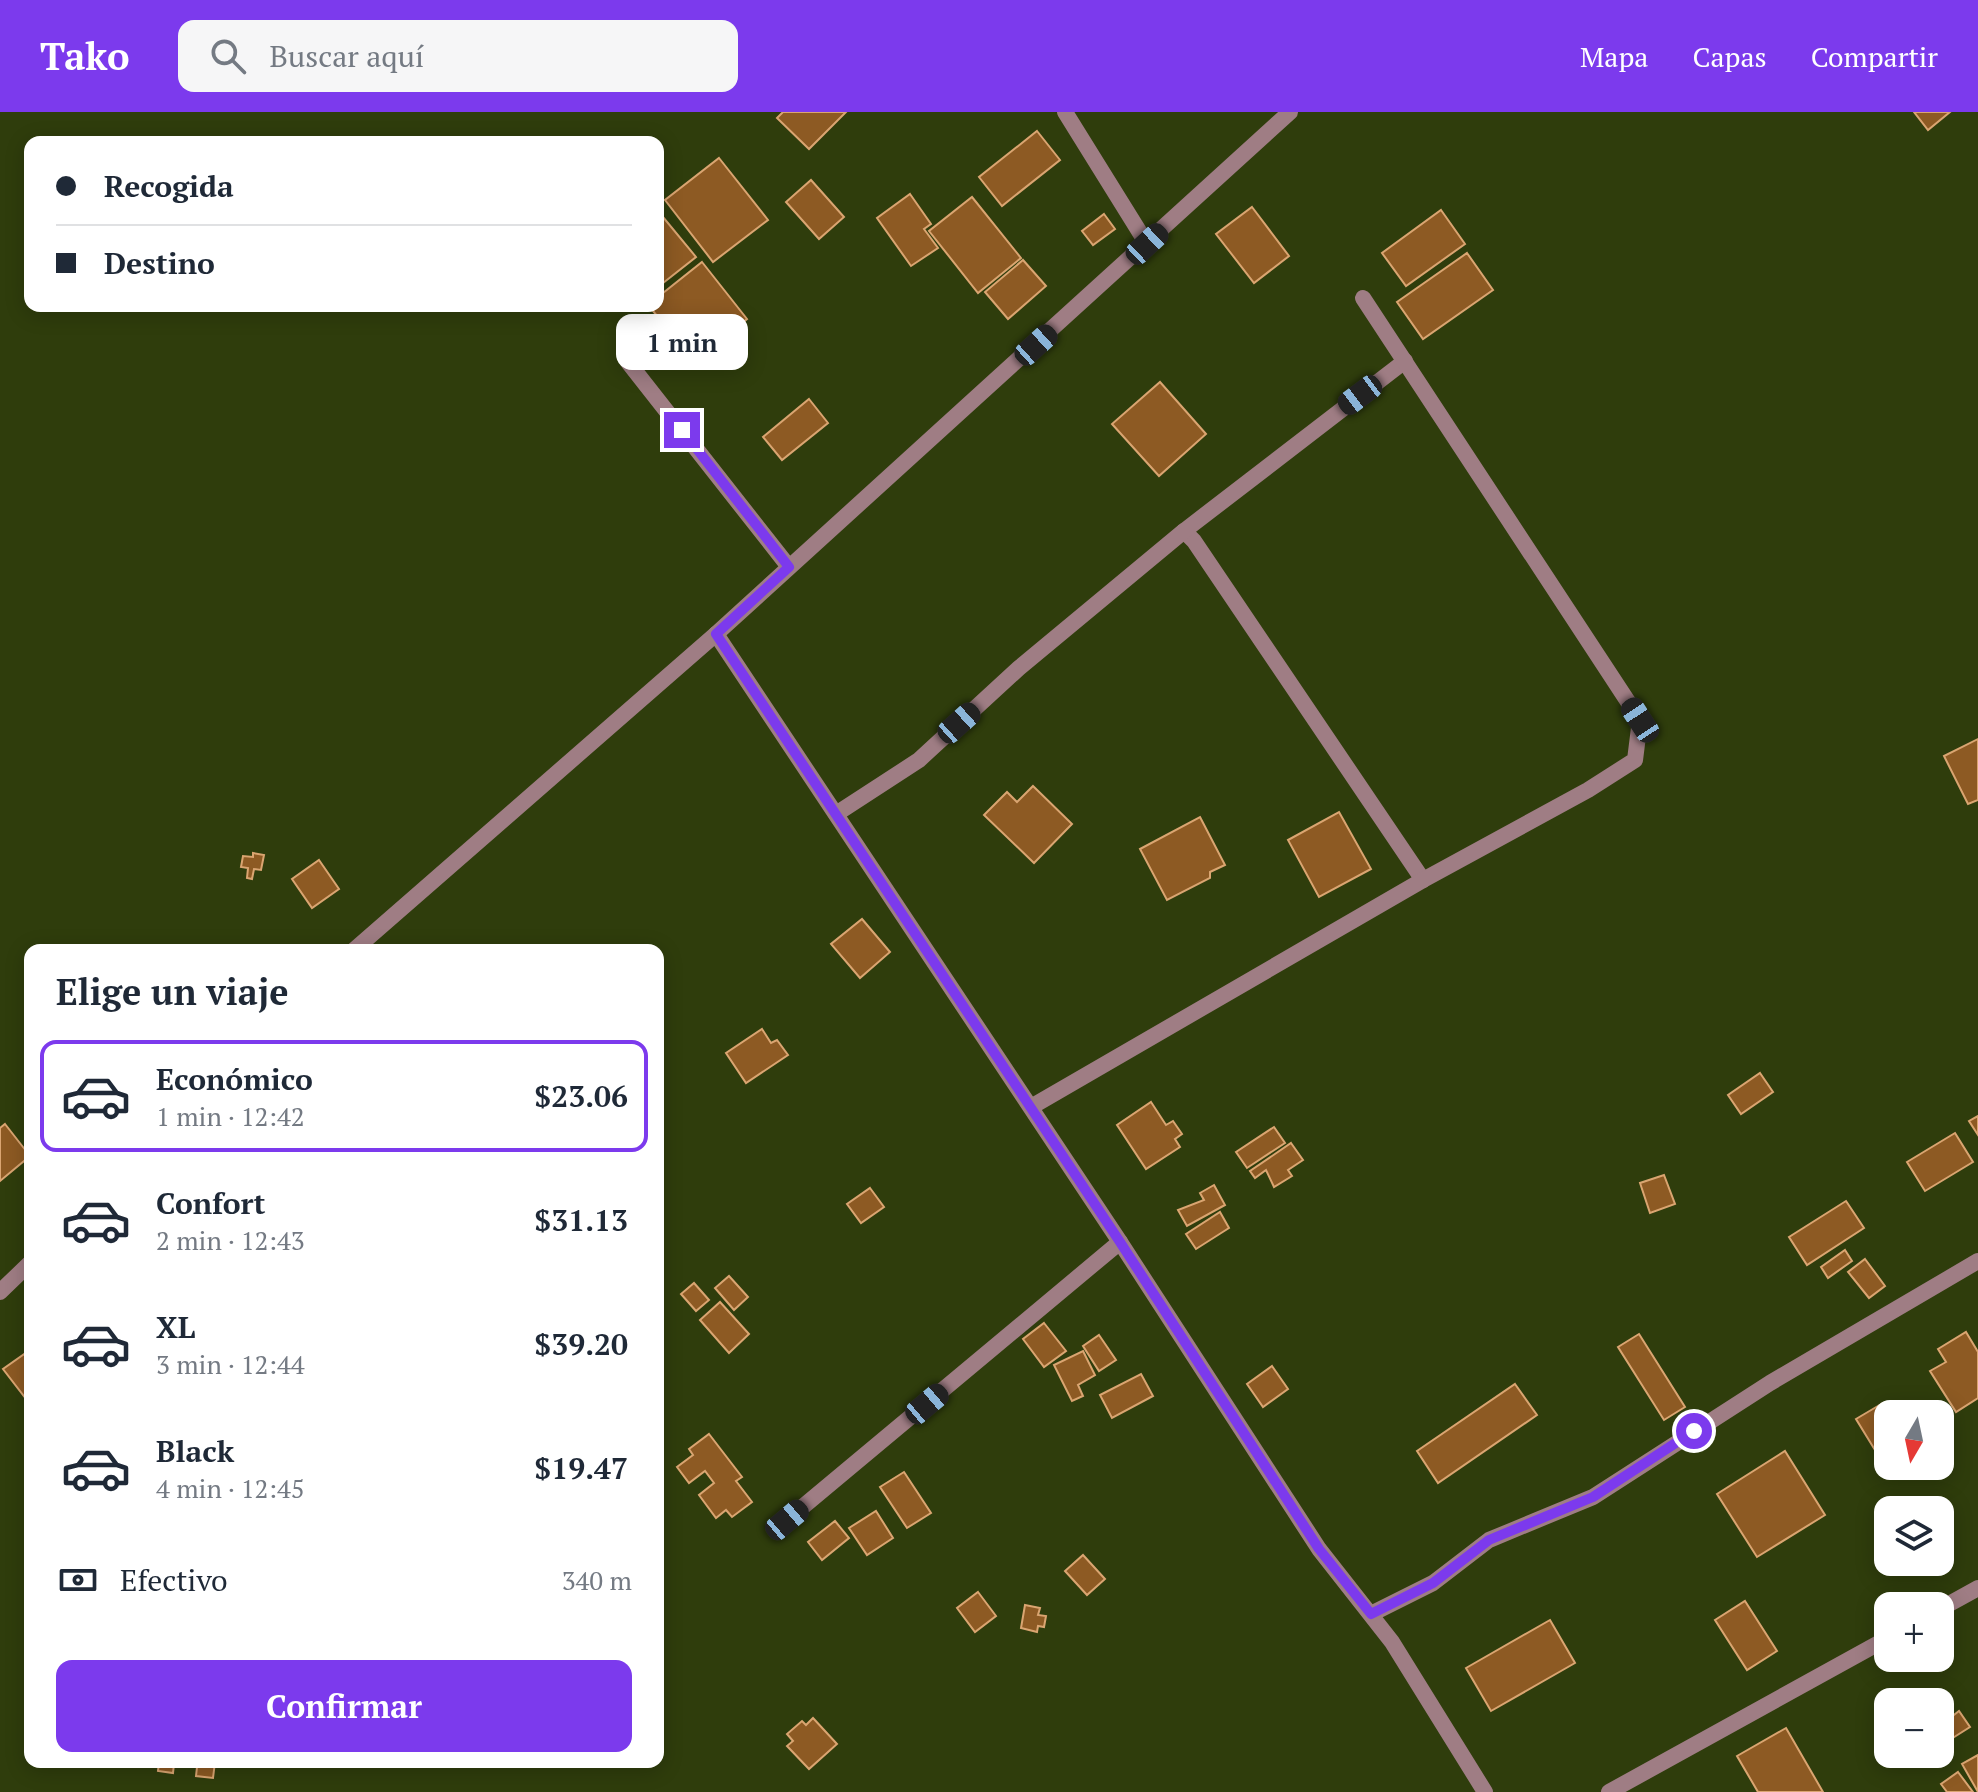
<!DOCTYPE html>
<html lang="es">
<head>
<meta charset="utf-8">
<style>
	body { margin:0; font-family:"PT Serif",serif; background:#f6f6f7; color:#1f2937; height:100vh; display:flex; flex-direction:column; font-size:30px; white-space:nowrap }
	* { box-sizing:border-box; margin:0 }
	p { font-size:26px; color:#747a83 }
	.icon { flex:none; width:44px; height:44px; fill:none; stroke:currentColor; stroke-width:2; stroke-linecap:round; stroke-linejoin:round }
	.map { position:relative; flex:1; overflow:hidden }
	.side { position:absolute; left:24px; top:832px; width:640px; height:824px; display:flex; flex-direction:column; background:#fff; border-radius:16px; box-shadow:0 4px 20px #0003 }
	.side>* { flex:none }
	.hud { position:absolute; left:24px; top:24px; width:640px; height:176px; border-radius:16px; box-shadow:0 4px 20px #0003; display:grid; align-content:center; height:176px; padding:0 32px; background:#fff }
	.needle { width:52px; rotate:189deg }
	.fabs { position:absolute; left:1874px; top:1288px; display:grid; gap:16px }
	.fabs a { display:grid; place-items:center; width:80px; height:80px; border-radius:16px; background:#fff; box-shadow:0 4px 20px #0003; font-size:40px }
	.end { position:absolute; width:36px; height:36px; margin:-18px; border:10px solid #7c3aed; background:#fff; box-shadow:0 0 0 4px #fff }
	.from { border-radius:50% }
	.bubble { position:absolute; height:56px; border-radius:16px; background:#fff; box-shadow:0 4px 20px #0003; font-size:26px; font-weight:700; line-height:56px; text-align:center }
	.car { position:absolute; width:24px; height:48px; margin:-24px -12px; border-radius:10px; box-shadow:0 0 6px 2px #0007; background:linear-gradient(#222 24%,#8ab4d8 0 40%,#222 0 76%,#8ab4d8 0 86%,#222 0) }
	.hud b { display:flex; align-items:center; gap:28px; height:76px; font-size:30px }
	.hud b+b { border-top:2px solid #e0e1e3 }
	.hud i { width:20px; height:20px; background:#1f2937 }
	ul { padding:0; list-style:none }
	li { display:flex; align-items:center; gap:24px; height:112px; margin:0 16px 12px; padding:0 16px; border:4px solid transparent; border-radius:16px }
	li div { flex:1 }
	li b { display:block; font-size:30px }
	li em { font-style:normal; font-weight:700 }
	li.current { border-color:#7c3aed }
	li>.icon { width:72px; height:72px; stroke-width:1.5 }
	h2 { padding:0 32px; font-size:36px; line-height:96px }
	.pay { display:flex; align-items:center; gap:20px; height:88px; padding:0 32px; font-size:30px }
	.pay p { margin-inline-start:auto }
	.action { display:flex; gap:16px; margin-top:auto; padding:16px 32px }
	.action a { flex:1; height:92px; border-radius:16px; background:#7c3aed; color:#fff; font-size:32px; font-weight:700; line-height:92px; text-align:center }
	header { display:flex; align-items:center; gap:48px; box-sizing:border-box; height:112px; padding:0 40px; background:#7c3aed; color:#fff }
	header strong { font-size:38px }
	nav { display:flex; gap:44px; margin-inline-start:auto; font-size:28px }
	.search { width:560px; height:72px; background:#f6f6f7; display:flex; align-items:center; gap:20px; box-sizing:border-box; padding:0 28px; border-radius:16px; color:#747a83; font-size:30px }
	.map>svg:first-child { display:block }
	.building { fill:#8d5a23; stroke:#daa571; stroke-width:2 }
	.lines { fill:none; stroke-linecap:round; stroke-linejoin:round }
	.street { stroke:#9f7d84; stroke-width:16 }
	.route { stroke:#7c3aed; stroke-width:10 }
</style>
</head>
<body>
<header>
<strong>Tako</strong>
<div class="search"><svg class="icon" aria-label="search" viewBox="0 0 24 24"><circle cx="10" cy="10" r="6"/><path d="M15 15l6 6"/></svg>Buscar aquí</div>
<nav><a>Mapa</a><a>Capas</a><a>Compartir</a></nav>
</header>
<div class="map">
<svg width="1978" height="1680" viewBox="0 0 1978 1680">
	<rect width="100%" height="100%" fill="#2f3d0c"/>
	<g class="building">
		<path d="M783,0H846L809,37L777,6Z"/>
		<path d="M1914,0H1950L1928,18Z"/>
		<path d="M1037,19L1060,48L1002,94L979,65Z"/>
		<path d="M719,46L768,108L713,150L665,88Z"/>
		<path d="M811,68L844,105L819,127L786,90Z"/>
		<path d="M910,82L931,112L924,117L938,136L911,154L877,106Z"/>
		<path d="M972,85L1021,146L978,181L929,119Z"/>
		<path d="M1252,95L1289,144L1254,171L1216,122Z"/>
		<path d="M1441,98L1465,132L1406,174L1382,141Z"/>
		<path d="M658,99L696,145L658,175Z"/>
		<path d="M1104,102L1115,117L1093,133L1082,119Z"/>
		<path d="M1467,141L1493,178L1423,227L1397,190Z"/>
		<path d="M1023,148L1046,174L1008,207L985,180Z"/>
		<path d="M702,150L747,207L694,250L649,194H658V185Z"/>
		<path d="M1160,270L1206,322L1159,364L1112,312Z"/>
		<path d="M809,287L828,311L782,348L763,325Z"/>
		<path d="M1978,627V688L1968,692L1944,644Z"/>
		<path d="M1033,674L1072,712L1034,751L984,703L1007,680L1017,690Z"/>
		<path d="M1339,700L1371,757L1319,785L1288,728Z"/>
		<path d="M1200,705L1225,753L1210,760V766L1167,788L1140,737Z"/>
		<path d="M253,741L264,743L261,758L254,757L252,767L247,766L248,756L241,755L243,744L253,745Z"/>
		<path d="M319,748L339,777L312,796L292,767Z"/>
		<path d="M862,807L890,840L860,866L831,832Z"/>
		<path d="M762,917L771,931L777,928L788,943L746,971L726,941Z"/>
		<path d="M1760,961L1773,980L1741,1002L1728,983Z"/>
		<path d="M1151,990L1166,1013L1173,1009L1182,1022L1175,1027L1180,1035L1146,1057L1117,1013Z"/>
		<path d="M1978,1004V1023L1969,1009Z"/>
		<path d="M5,1012L30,1044L0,1069V1016Z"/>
		<path d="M1274,1015L1285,1031L1247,1056L1236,1040Z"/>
		<path d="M1955,1021L1973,1050L1925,1079L1907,1050Z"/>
		<path d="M1291,1031L1303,1048L1288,1058L1292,1064L1274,1075L1266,1058L1255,1066L1250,1059Z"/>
		<path d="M1664,1063L1675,1092L1650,1101L1640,1071Z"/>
		<path d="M1214,1073L1225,1093L1187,1114L1178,1098L1204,1088L1200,1081Z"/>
		<path d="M870,1076L884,1095L861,1111L847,1092Z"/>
		<path d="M1846,1089L1864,1116L1807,1153L1789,1125Z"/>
		<path d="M1220,1100L1229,1116L1196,1137L1186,1122Z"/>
		<path d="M1845,1138L1852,1149L1828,1166L1821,1155Z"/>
		<path d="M1865,1147L1885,1174L1869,1186L1848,1160Z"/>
		<path d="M729,1164L748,1185L734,1198L715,1176Z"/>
		<path d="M694,1171L709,1188L696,1199L681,1182Z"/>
		<path d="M720,1190L749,1222L729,1241L700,1208Z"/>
		<path d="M1044,1211L1066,1239L1044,1255L1023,1227Z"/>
		<path d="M1966,1220L1978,1240V1286L1956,1300L1930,1259L1946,1250L1938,1237Z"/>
		<path d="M1639,1222L1685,1295L1664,1308L1618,1235Z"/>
		<path d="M1099,1223L1116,1248L1099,1259L1083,1234Z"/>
		<path d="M30,1238V1292L3,1257Z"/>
		<path d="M1083,1239L1095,1263L1078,1273L1083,1284L1072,1289L1054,1253Z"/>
		<path d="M1272,1254L1288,1277L1263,1295L1247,1272Z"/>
		<path d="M1141,1262L1153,1284L1112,1306L1100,1283Z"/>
		<path d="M1515,1272L1537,1303L1438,1371L1417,1339Z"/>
		<path d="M1883,1291L1890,1302L1888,1337L1878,1343L1856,1307Z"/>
		<path d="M709,1322L742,1365L736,1369L752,1390L732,1405L726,1398L716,1406L699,1383L714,1371L705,1359L689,1371L677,1355L693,1343L689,1337Z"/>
		<path d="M1785,1339L1825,1403L1757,1445L1717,1382Z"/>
		<path d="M904,1360L931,1401L907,1416L880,1375Z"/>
		<path d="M876,1399L893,1426L867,1443L849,1416Z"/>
		<path d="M835,1409L849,1426L822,1448L808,1430Z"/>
		<path d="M1083,1443L1105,1467L1087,1483L1065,1459Z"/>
		<path d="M978,1480L996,1504L975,1520L957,1496Z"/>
		<path d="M1745,1489L1777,1539L1747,1558L1715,1508Z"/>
		<path d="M1025,1493L1040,1496L1038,1503L1046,1504L1044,1515L1038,1514L1037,1520L1021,1516Z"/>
		<path d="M1550,1508L1575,1551L1491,1599L1466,1556Z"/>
		<path d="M1940,1591L1950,1606L1959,1599L1970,1615L1940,1634Z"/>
		<path d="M813,1606L837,1632L809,1657L787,1634L793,1629L787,1622L802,1609L806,1613Z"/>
		<path d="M1786,1616L1823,1680H1758L1737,1644Z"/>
		<path d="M1978,1643V1680L1962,1652Z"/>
		<path d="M159,1650H215L213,1666L196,1664L197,1655L174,1652L173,1661L158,1659Z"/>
		<path d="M1958,1660L1973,1680H1947L1941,1672Z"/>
	</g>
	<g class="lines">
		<g class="street">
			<path d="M1065,0L1147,132"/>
			<path d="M628,250L789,455"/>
			<path d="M1184,419L1194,429L1423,768"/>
			<path d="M716,522L1120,1130L1319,1437L1392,1530L1485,1680"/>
			<path d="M836,702L919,648L1019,556L1184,419L1405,249"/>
			<path d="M354,838L716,522L1290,0"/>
			<path d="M1031,995L1423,768L1588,678L1635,648L1640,608L1363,186"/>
			<path d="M0,1180L30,1151"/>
			<path d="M787,1408L1120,1130"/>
			<path d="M1940,1497L1978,1476"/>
			<path d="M1371,1502L1433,1471L1489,1428L1593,1385L1770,1271L1978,1149"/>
			<path d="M1609,1680L1888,1526"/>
		</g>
	</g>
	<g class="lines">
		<path class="route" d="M682,318L789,455L716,522L1120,1130L1319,1437L1371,1502L1433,1471L1489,1428L1593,1385L1694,1319"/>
	</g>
</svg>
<div class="fabs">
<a><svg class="needle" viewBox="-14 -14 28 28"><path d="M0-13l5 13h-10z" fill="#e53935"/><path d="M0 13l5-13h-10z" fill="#747a83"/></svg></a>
<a><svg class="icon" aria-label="layers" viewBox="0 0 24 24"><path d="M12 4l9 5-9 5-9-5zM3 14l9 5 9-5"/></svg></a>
<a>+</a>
<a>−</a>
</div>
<i class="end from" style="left:1694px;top:1319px"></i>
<i class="end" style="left:682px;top:318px"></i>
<div class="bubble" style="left:616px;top:202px;width:132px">1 min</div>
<i class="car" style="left:1147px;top:132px;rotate:47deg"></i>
<i class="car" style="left:1036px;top:233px;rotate:48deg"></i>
<i class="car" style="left:1360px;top:283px;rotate:233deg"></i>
<i class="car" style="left:1640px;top:608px;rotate:327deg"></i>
<i class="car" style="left:959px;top:611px;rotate:48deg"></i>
<i class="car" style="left:927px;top:1292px;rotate:50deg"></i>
<i class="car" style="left:787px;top:1408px;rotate:50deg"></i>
<div class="hud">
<b><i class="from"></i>Recogida</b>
<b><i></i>Destino</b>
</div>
<section class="side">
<h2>Elige un viaje</h2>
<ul>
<li class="current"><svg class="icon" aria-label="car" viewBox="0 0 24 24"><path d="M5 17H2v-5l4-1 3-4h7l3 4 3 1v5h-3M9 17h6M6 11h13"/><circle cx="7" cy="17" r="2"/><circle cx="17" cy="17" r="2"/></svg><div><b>Económico</b><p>1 min · 12:42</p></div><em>$23.06</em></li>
<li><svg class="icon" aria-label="car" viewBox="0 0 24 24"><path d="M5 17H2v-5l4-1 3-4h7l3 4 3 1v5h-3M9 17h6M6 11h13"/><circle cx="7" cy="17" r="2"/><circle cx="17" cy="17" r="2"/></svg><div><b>Confort</b><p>2 min · 12:43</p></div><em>$31.13</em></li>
<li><svg class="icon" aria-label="car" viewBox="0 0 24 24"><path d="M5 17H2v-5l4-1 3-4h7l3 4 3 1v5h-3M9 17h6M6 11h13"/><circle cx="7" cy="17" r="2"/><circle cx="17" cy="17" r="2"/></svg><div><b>XL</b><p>3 min · 12:44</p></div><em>$39.20</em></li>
<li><svg class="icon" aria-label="car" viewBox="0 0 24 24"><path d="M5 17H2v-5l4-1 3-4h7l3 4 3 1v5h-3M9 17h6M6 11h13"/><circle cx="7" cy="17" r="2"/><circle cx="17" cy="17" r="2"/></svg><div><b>Black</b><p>4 min · 12:45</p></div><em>$19.47</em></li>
</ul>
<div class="pay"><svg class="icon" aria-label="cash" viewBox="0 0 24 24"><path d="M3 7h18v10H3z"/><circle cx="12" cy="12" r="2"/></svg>Efectivo<p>340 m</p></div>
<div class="action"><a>Confirmar</a></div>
</section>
</div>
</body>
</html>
